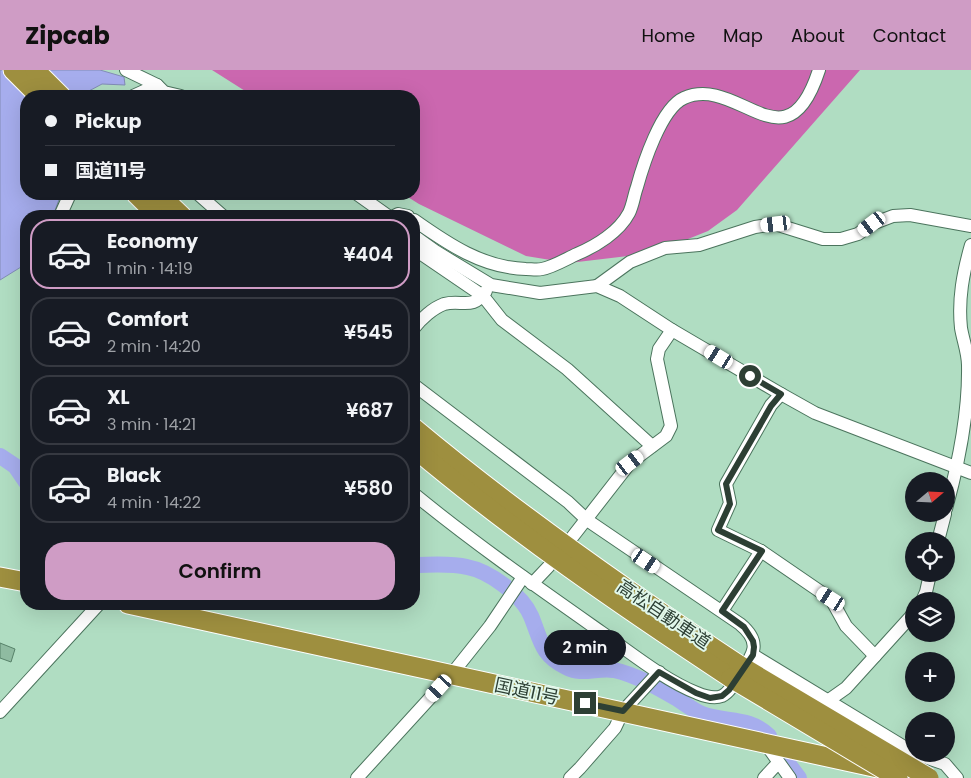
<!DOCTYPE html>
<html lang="en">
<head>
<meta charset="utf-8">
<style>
	body { margin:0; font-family:Poppins,"Noto Sans JP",sans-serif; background:#20242c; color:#f1f3f6; height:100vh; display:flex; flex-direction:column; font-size:19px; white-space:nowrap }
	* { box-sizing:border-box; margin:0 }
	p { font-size:16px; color:#9ea1a6 }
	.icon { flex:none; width:28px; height:28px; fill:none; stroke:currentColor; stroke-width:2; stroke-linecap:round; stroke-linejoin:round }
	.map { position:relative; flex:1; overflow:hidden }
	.details { position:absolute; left:20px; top:140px; width:400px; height:400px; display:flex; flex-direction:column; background:#171b24; border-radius:20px; box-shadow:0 5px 20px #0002 }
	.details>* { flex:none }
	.banner { position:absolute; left:20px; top:20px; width:400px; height:110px; border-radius:20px; box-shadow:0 5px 20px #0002; display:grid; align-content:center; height:110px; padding:0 25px; background:#171b24 }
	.needle { width:32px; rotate:71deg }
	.fabs { position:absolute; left:905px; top:402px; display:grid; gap:10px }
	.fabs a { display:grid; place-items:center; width:50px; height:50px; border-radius:50%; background:#171b24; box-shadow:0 5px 20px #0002; font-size:25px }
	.end { position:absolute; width:22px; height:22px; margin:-11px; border:6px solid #2d3f34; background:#fff; box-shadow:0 0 0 2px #fff }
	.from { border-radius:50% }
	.bubble { position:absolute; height:35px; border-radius:18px; background:#171b24; box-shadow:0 5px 20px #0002; font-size:16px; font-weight:600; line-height:35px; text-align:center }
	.car { position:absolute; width:15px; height:30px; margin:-15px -8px; border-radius:6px; box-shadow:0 0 4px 1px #0007; background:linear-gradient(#fff 24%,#345 0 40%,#fff 0 76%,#345 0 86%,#fff 0) }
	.banner b { display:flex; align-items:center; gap:18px; height:48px; font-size:19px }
	.banner b+b { border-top:1px solid #363941 }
	.banner i { width:12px; height:12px; background:#f1f3f6 }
	ul { padding:9px 0 0; list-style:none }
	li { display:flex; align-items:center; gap:15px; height:70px; margin:0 10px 8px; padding:0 15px; border:2px solid #363941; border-radius:20px }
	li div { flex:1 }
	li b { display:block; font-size:19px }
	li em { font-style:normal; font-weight:600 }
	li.active { border-color:#cf9cc5 }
	li>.icon { width:45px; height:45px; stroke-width:1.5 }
	.action { display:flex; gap:10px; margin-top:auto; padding:10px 25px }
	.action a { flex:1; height:58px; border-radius:20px; background:#cf9cc5; color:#111; font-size:20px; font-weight:600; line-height:58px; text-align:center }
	header { display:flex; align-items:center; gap:30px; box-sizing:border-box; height:70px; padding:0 25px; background:#cf9cc5; color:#111 }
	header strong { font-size:24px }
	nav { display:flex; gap:28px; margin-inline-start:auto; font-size:18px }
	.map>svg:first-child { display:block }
	.forest { fill:#cb67af }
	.water { fill:#a6aded; stroke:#828cb6 }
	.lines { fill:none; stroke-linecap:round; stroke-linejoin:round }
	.river { stroke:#a6aded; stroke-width:16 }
	.building { fill:#8fbba1; stroke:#578169 }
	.minor-casing { stroke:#4b745d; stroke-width:14 }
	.highway-casing { stroke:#fff; stroke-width:21 }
	.minor { stroke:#fff; stroke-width:12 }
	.highway { stroke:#9e8f3f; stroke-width:19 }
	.highway-bridge-casing { stroke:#fff; stroke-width:21; stroke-linecap:butt }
	.highway-bridge { stroke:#9e8f3f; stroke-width:19 }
	.route { stroke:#2d3f34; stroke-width:6 }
	.labels { text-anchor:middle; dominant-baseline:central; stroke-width:4; stroke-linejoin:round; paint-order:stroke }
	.street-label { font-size:18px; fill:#2d3f34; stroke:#e1f7ea }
</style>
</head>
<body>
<header>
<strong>Zipcab</strong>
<nav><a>Home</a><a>Map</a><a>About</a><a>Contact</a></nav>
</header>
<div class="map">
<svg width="971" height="708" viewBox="0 0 971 708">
	<rect width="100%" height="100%" fill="#b0ddc2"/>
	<path class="forest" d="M212,0H860L737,140L708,161L678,173L628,186L569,193L526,186L419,134L403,124H414V26H253Z"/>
	<path class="water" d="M0,0H100L124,7L125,15L102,14L87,22L86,26H26V124H61L53,146H26V191L21,197L0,210Z"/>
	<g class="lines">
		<g class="river">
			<path d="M0,386L15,396L26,412"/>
			<path d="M414,495C431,495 450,493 467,497C489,501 522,525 531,546C541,570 541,585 566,597C582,606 597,597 614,600C636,605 657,617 676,628C684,633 693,640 702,644C726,653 749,646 769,666"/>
			<path d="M784,688L799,708"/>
		</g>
	</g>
	<path class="building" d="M0,573L15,579L11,592L0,588Z"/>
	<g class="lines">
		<defs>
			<g id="minor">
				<path d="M126,0L157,15L164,22L181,26"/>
				<path d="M133,26L157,15"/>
				<path d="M198,124L223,146"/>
				<path d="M357,124L388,146"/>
				<path d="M60,146L70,124"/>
				<path d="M394,146L398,144L408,146"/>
				<path d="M414,150C448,174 483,198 526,199C531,199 537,200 542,199C553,197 566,189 577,184C596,176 619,162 629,143C633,135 634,125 637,117C643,95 661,38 684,28C739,4 786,102 819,0"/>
				<path d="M414,166L435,181L491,215L540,223L597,216L620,226L672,260L781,324L815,343L971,403"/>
				<path d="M414,179L483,226L502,250L567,299L652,376"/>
				<path d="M597,216L630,192L665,178L699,175L755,157L775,154L823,169H841L858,164L872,154L893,146L910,145L971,156"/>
				<path d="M414,258C421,249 433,238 444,234C462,229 472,241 486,221"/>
				<path d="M414,315L568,432L587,450L740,554C763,573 753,585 739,605C735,612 730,622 722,626C714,629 704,626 697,623C664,610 630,582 601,562C537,517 474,473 414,424"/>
				<path d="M781,324L771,335L726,414L730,433L718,460L761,481L831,529L846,556L875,586"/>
				<path d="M946,439C959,392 969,344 968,295C968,283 963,270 961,258C958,229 963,203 971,175"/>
				<path d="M570,470L630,393L666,366L671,356L657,289L659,279L672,260"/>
				<path d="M938,471L945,444"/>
				<path d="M532,514L549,496"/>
				<path d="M922,531L926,522L930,504"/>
				<path d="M722,541L761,481"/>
				<path d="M753,585L914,683"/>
				<path d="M829,630L846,618L914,543"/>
				<path d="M0,642L99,534"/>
				<path d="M765,673L790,708"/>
				<path d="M916,684L945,694L957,708"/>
				<path d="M357,708L451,605L490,556L523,507"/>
				<path d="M570,708L580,698L615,658L623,641L659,602"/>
				<path d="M764,708L778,693"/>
			</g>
			<g id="highway">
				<path d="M13,0L39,26"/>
				<path d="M35,0L61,26"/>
				<path d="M136,124L158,146"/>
				<path d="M159,124L182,146"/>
				<path d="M414,358C517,444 627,521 739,595"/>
				<path d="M414,378C514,462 622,536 731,608"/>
				<path d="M0,507L26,512"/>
				<path d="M128,534L878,698"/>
			</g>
		</defs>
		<use href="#minor" class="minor-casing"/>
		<use href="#highway" class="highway-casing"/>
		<use href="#minor" class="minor"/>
		<use href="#highway" class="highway"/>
		<defs>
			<g id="highway-bridge">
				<path d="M739,595L929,708"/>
				<path d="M731,608L898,708"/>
			</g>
		</defs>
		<use href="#highway-bridge" class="highway-bridge-casing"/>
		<use href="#highway-bridge" class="highway-bridge"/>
	</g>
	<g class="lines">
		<path class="route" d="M585,633L623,641L659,602L696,623L710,628L722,626L729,620L753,585L754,577L753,571L744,557L722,541L762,481L718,460L730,434L726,414L771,336L781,324L750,306"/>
	</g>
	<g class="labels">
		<g class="street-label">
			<text transform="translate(664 544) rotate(34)">高松自動車道</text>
			<text transform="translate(527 621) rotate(12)">国道11号</text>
		</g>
	</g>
</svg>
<div class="fabs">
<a><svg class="needle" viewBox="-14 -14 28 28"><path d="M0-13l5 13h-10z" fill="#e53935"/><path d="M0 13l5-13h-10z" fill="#9ea1a6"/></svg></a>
<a><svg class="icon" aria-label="locate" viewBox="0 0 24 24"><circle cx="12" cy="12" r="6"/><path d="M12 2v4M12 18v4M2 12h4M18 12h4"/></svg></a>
<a><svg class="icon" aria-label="layers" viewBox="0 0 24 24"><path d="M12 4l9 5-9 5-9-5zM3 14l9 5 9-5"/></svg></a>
<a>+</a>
<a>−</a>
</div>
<i class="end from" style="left:750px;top:306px"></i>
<i class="end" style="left:585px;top:633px"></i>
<div class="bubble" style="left:544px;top:560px;width:82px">2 min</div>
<i class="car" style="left:776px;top:154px;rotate:263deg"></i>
<i class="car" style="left:872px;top:154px;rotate:233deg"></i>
<i class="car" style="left:719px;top:287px;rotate:301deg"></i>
<i class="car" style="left:630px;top:393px;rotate:53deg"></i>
<i class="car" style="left:646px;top:491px;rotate:124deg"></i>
<i class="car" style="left:831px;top:529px;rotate:303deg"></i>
<i class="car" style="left:439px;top:618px;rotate:222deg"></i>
<div class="banner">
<b><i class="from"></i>Pickup</b>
<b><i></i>国道11号</b>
</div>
<section class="details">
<ul>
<li class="active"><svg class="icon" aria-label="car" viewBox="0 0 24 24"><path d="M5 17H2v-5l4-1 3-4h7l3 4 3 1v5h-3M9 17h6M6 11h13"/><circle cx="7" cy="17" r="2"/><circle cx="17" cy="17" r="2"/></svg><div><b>Economy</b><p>1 min · 14:19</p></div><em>¥404</em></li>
<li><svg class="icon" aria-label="car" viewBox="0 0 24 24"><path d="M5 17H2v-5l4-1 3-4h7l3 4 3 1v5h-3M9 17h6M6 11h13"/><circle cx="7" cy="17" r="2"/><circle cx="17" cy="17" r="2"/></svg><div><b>Comfort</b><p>2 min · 14:20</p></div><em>¥545</em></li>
<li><svg class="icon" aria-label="car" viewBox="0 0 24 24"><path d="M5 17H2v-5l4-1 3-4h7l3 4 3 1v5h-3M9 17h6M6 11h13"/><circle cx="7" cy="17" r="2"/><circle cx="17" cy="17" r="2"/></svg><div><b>XL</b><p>3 min · 14:21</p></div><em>¥687</em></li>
<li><svg class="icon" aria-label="car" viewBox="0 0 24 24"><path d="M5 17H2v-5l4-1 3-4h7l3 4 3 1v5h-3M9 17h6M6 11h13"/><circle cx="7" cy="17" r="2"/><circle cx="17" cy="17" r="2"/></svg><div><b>Black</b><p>4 min · 14:22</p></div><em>¥580</em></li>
</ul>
<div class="action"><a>Confirm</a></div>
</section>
</div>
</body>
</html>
